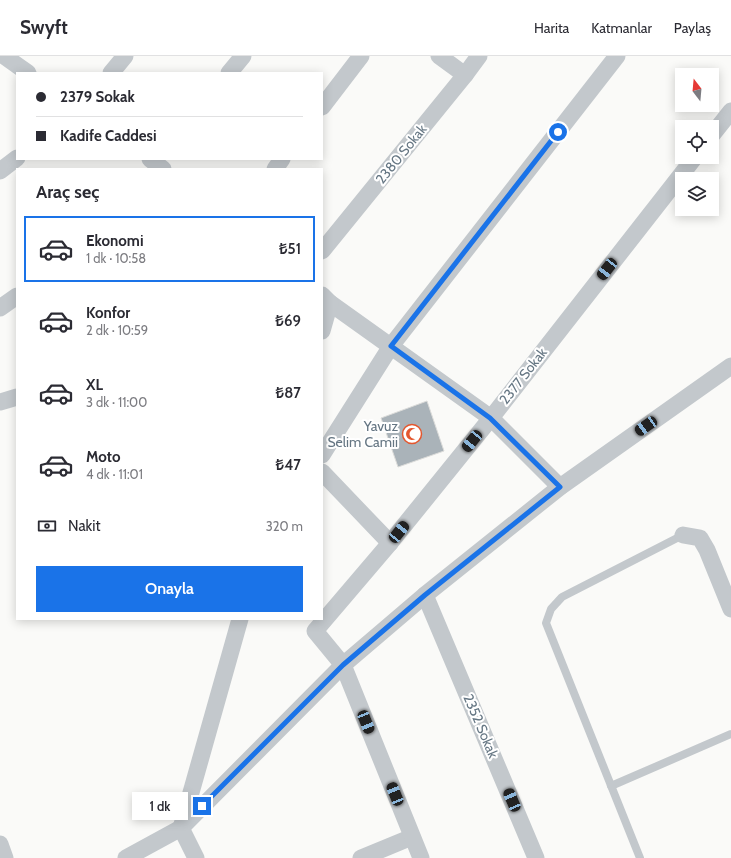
<!DOCTYPE html>
<html lang="tr">
<head>
<meta charset="utf-8">
<style>
	body { margin:0; font-family:Cabin,sans-serif; background:#f7f7f7; color:#2b2b33; height:100vh; display:flex; flex-direction:column; font-size:15px; white-space:nowrap }
	* { box-sizing:border-box; margin:0 }
	p { font-size:13px; color:#7c7c81 }
	.icon { flex:none; width:22px; height:22px; fill:none; stroke:currentColor; stroke-width:2; stroke-linecap:round; stroke-linejoin:round }
	.map { position:relative; flex:1; overflow:hidden }
	.drawer { position:absolute; left:16px; top:112px; width:307px; height:452px; display:flex; flex-direction:column; background:#fff; border-radius:0px; box-shadow:0 2px 10px #0003 }
	.drawer>* { flex:none }
	.hud { position:absolute; left:16px; top:16px; width:307px; height:88px; border-radius:0px; box-shadow:0 2px 10px #0003; display:grid; align-content:center; height:88px; padding:0 20px; background:#fff }
	.needle { width:26px; rotate:344deg }
	.fabs { position:absolute; left:675px; top:12px; display:grid; gap:8px }
	.fabs a { display:grid; place-items:center; width:44px; height:44px; border-radius:0px; background:#fff; box-shadow:0 2px 10px #0003; font-size:20px }
	.end { position:absolute; width:18px; height:18px; margin:-9px; border:5px solid #1a73e8; background:#fff; box-shadow:0 0 0 2px #fff }
	.from { border-radius:50% }
	.bubble { position:absolute; height:28px; border-radius:0px; background:#fff; box-shadow:0 2px 10px #0003; font-size:13px; font-weight:600; line-height:28px; text-align:center }
	.car { position:absolute; width:12px; height:24px; margin:-12px -6px; border-radius:5px; box-shadow:0 0 3px 1px #0007; background:linear-gradient(#222 24%,#8ab4d8 0 40%,#222 0 76%,#8ab4d8 0 86%,#222 0) }
	.hud b { display:flex; align-items:center; gap:14px; height:38px; font-size:15px }
	.hud b+b { border-top:1px solid #e1e1e2 }
	.hud i { width:10px; height:10px; background:#2b2b33 }
	ul { padding:0; list-style:none }
	li { display:flex; align-items:center; gap:12px; height:66px; margin:0 8px 6px; padding:0 12px; border:2px solid transparent; border-radius:0px }
	li div { flex:1 }
	li b { display:block; font-size:15px }
	li em { font-style:normal; font-weight:600 }
	li.active { border-color:#1a73e8 }
	li>.icon { width:36px; height:36px; stroke-width:1.5 }
	h2 { padding:0 20px; font-size:18px; line-height:48px }
	.pay { display:flex; align-items:center; gap:10px; height:44px; padding:0 20px; font-size:15px }
	.pay p { margin-inline-start:auto }
	.primary-button { display:flex; gap:8px; margin-top:auto; padding:8px 20px }
	.primary-button a { flex:1; height:46px; border-radius:0px; background:#1a73e8; color:#fff; font-size:16px; font-weight:600; line-height:46px; text-align:center }
	header { display:flex; align-items:center; gap:24px; box-sizing:border-box; height:56px; padding:0 20px; background:#fff; border-bottom:1px solid #e1e1e2 }
	header strong { font-size:19px }
	nav { display:flex; gap:22px; margin-inline-start:auto; font-size:14px }
	.map>svg:first-child { display:block }
	.building { fill:#aab3b9; stroke:#dcdcda }
	.lines { fill:none; stroke-linecap:round; stroke-linejoin:round }
	.service { stroke:#c3c8cc; stroke-width:8 }
	.minor { stroke:#c3c8cc; stroke-width:17 }
	.route { stroke:#1a73e8; stroke-width:5 }
	.labels { text-anchor:middle; dominant-baseline:central; stroke-width:4; stroke-linejoin:round; paint-order:stroke }
	.street-label { font-size:14px; fill:#657683; stroke:#fff }
	.poi-label { font-size:14px; fill:#657683; stroke:#fff; text-anchor:end }
</style>
</head>
<body>
<header>
<strong>Swyft</strong>
<nav><a>Harita</a><a>Katmanlar</a><a>Paylaş</a></nav>
</header>
<div class="map">
<svg width="731" height="802" viewBox="0 0 731 802">
	<rect width="100%" height="100%" fill="#fafaf8"/>
	<path class="building" d="M427,345L444,395L398,411L381,362Z"/>
	<g class="lines">
		<g class="service">
			<path d="M611,730L731,678"/>
			<path d="M640,802L546,567L551,553L562,541L683,479"/>
		</g>
		<g class="minor">
			<path d="M4,0L28,17"/>
			<path d="M439,0L465,19"/>
			<path d="M111,17L125,0"/>
			<path d="M229,17L243,0"/>
			<path d="M322,51L361,0"/>
			<path d="M712,79L731,55"/>
			<path d="M150,103L163,113"/>
			<path d="M275,113L282,103"/>
			<path d="M0,115L17,102"/>
			<path d="M322,195L465,19L479,0"/>
			<path d="M322,239L330,247L491,362L560,431"/>
			<path d="M0,252L17,240"/>
			<path d="M322,275L330,247"/>
			<path d="M0,346L17,341"/>
			<path d="M322,399L391,290L617,0"/>
			<path d="M322,416L390,487"/>
			<path d="M683,479L700,482L707,494L731,553"/>
			<path d="M425,539L536,802"/>
			<path d="M0,788L5,802"/>
			<path d="M126,802L181,772L343,609L425,539L560,431L731,310"/>
			<path d="M196,802L181,772L240,563"/>
			<path d="M361,802L412,781"/>
			<path d="M421,802L343,609L315,575L390,487L491,362L695,101"/>
		</g>
	</g>
	<g class="lines">
		<path class="route" d="M202,750L343,609L425,539L560,431L490,362L391,290L558,76"/>
	</g>
	<defs>
		<symbol id="mosque-ring" viewBox="-11 -11 22 22"><circle r="9.5" fill="#fff" stroke="#e4572e" stroke-width="1.5"/><path d="M3.5-4.9A6 6 0 1 0 3.5 4.9A5 5 0 1 1 3.5-4.9Z" fill="#e4572e"/></symbol>
	</defs>
	<g fill-rule="evenodd">
		<use href="#mosque-ring" x="401" y="367" width="22" height="22"/>
	</g>
	<g class="labels">
		<g class="street-label">
			<text transform="translate(401 98) rotate(-51)">2380 Sokak</text>
			<text transform="translate(523 320) rotate(-52)">2377 Sokak</text>
			<text transform="translate(481 670) rotate(67)">2352 Sokak</text>
		</g>
		<g class="poi-label">
			<text x="398" y="370">Yavuz<tspan x="398" dy="16">Selim Camii</tspan></text>
		</g>
	</g>
</svg>
<div class="fabs">
<a><svg class="needle" viewBox="-14 -14 28 28"><path d="M0-13l5 13h-10z" fill="#e53935"/><path d="M0 13l5-13h-10z" fill="#7c7c81"/></svg></a>
<a><svg class="icon" aria-label="locate" viewBox="0 0 24 24"><circle cx="12" cy="12" r="6"/><path d="M12 2v4M12 18v4M2 12h4M18 12h4"/></svg></a>
<a><svg class="icon" aria-label="layers" viewBox="0 0 24 24"><path d="M12 4l9 5-9 5-9-5zM3 14l9 5 9-5"/></svg></a>
</div>
<i class="end from" style="left:558px;top:76px"></i>
<i class="end" style="left:202px;top:750px"></i>
<div class="bubble" style="left:132px;top:736px;width:56px">1 dk</div>
<i class="car" style="left:607px;top:213px;rotate:218deg"></i>
<i class="car" style="left:646px;top:370px;rotate:235deg"></i>
<i class="car" style="left:472px;top:385px;rotate:219deg"></i>
<i class="car" style="left:399px;top:476px;rotate:39deg"></i>
<i class="car" style="left:366px;top:666px;rotate:158deg"></i>
<i class="car" style="left:395px;top:738px;rotate:338deg"></i>
<i class="car" style="left:512px;top:744px;rotate:337deg"></i>
<div class="hud">
<b><i class="from"></i>2379 Sokak</b>
<b><i></i>Kadife Caddesi</b>
</div>
<section class="drawer">
<h2>Araç seç</h2>
<ul>
<li class="active"><svg class="icon" aria-label="car" viewBox="0 0 24 24"><path d="M5 17H2v-5l4-1 3-4h7l3 4 3 1v5h-3M9 17h6M6 11h13"/><circle cx="7" cy="17" r="2"/><circle cx="17" cy="17" r="2"/></svg><div><b>Ekonomi</b><p>1 dk · 10:58</p></div><em>₺51</em></li>
<li><svg class="icon" aria-label="car" viewBox="0 0 24 24"><path d="M5 17H2v-5l4-1 3-4h7l3 4 3 1v5h-3M9 17h6M6 11h13"/><circle cx="7" cy="17" r="2"/><circle cx="17" cy="17" r="2"/></svg><div><b>Konfor</b><p>2 dk · 10:59</p></div><em>₺69</em></li>
<li><svg class="icon" aria-label="car" viewBox="0 0 24 24"><path d="M5 17H2v-5l4-1 3-4h7l3 4 3 1v5h-3M9 17h6M6 11h13"/><circle cx="7" cy="17" r="2"/><circle cx="17" cy="17" r="2"/></svg><div><b>XL</b><p>3 dk · 11:00</p></div><em>₺87</em></li>
<li><svg class="icon" aria-label="car" viewBox="0 0 24 24"><path d="M5 17H2v-5l4-1 3-4h7l3 4 3 1v5h-3M9 17h6M6 11h13"/><circle cx="7" cy="17" r="2"/><circle cx="17" cy="17" r="2"/></svg><div><b>Moto</b><p>4 dk · 11:01</p></div><em>₺47</em></li>
</ul>
<div class="pay"><svg class="icon" aria-label="cash" viewBox="0 0 24 24"><path d="M3 7h18v10H3z"/><circle cx="12" cy="12" r="2"/></svg>Nakit<p>320 m</p></div>
<div class="primary-button"><a>Onayla</a></div>
</section>
</div>
</body>
</html>
